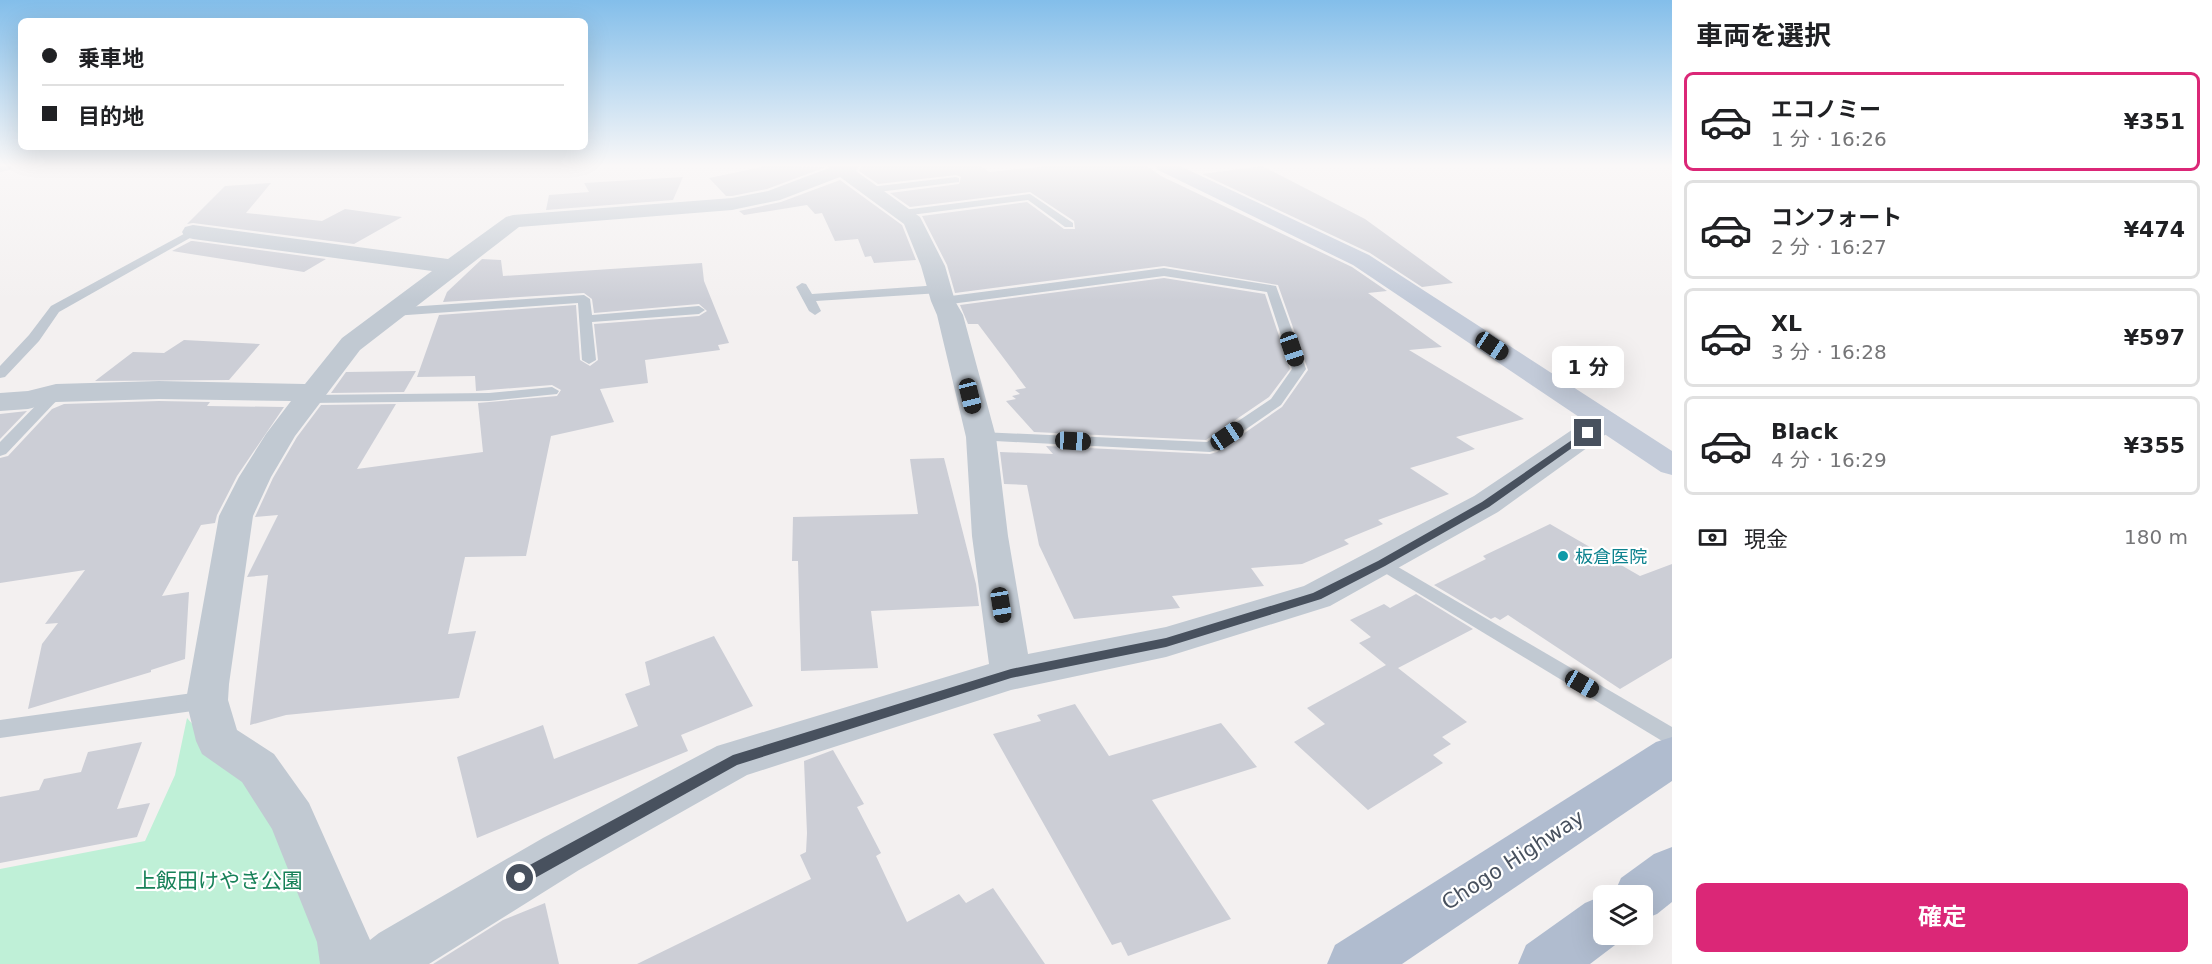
<!DOCTYPE html>
<html lang="ja">
<head>
<meta charset="utf-8">
<style>
	body { margin:0; font-family:"DejaVu Sans","Noto Sans JP",sans-serif; background:#f2f2f2; color:#202124; height:100vh; display:flex; flex-direction:column; font-size:22px; white-space:nowrap }
	* { box-sizing:border-box; margin:0 }
	p { font-size:20px; color:#757577 }
	.icon { flex:none; width:33px; height:33px; fill:none; stroke:currentColor; stroke-width:2; stroke-linecap:round; stroke-linejoin:round }
	.map { position:relative; flex:1; overflow:hidden }
	.sheet { display:flex; flex-direction:column; background:#fff; width:540px }
	.sheet>* { flex:none }
	.banner { position:absolute; left:18px; top:18px; width:570px; height:132px; border-radius:9px; box-shadow:0 6px 24px #0002; display:grid; align-content:center; height:132px; padding:0 24px; background:#fff }
	.tools { position:absolute; left:1593px; top:885px; display:grid; gap:12px }
	.tools a { display:grid; place-items:center; width:60px; height:60px; border-radius:9px; background:#fff; box-shadow:0 6px 24px #0002; font-size:30px }
	.end { position:absolute; width:27px; height:27px; margin:-14px; border:8px solid #48515e; background:#fff; box-shadow:0 0 0 3px #fff }
	.from { border-radius:50% }
	.bubble { position:absolute; height:42px; border-radius:9px; background:#fff; box-shadow:0 6px 24px #0002; font-size:20px; font-weight:700; line-height:42px; text-align:center }
	.car { position:absolute; width:18px; height:36px; margin:-18px -9px; border-radius:8px; box-shadow:0 0 4px 2px #0007; background:linear-gradient(#222 24%,#8ab4d8 0 40%,#222 0 76%,#8ab4d8 0 86%,#222 0) }
	.banner b { display:flex; align-items:center; gap:21px; height:57px; font-size:22px }
	.banner b+b { border-top:2px solid #e0e0e0 }
	.banner i { width:15px; height:15px; background:#202124 }
	ul { padding:0; list-style:none }
	li { display:flex; align-items:center; gap:18px; height:99px; margin:0 12px 9px; padding:0 12px; border:3px solid #e0e0e0; border-radius:9px }
	li div { flex:1 }
	li b { display:block; font-size:22px }
	li em { font-style:normal; font-weight:700 }
	li.active { border-color:#db2777 }
	li>.icon { width:54px; height:54px; stroke-width:1.5 }
	h2 { padding:0 24px; font-size:27px; line-height:72px }
	.pay { display:flex; align-items:center; gap:15px; height:66px; padding:0 24px; font-size:22px }
	.pay p { margin-inline-start:auto }
	.action { display:flex; gap:12px; margin-top:auto; padding:12px 24px }
	.action a { flex:1; height:69px; border-radius:9px; background:#db2777; color:#fff; font-size:24px; font-weight:700; line-height:69px; text-align:center }
	main { display:flex; flex:1; min-height:0 }
	.map>svg:first-child { display:block }
	.green { fill:#bff0d7 }
	.building { fill:#ccced6 }
	.lines { fill:none; stroke-linecap:round; stroke-linejoin:round }
	.lane { fill:#c1c9d2; fill-rule:evenodd }
	.street { fill:#c1c9d2; fill-rule:evenodd }
	.secondary { fill:#c3cbd9; fill-rule:evenodd }
	.primary { fill:#b0bccf; fill-rule:evenodd }
	.route { fill:#48515e }
	.culture-dot { fill:#0f9aa8; stroke:#fff; stroke-width:2 }
	.labels { text-anchor:middle; dominant-baseline:central; stroke-width:4.5; stroke-linejoin:round; paint-order:stroke }
	.culture-label { font-size:18px; fill:#0d838f; stroke:#fff; text-anchor:start }
	.near-street-label { font-size:21px; fill:#48515e; stroke:#fff }
	.near-park-label { font-size:21px; fill:#168158; stroke:#fff }
</style>
</head>
<body>
<main>
<div class="map">
<svg width="1672" height="964" viewBox="0 0 1672 964">
	<rect width="100%" height="100%" fill="#f3f0f0"/>
	<path class="green" d="M187,718L266,807L333,964H0V869L145,841L175,775Z"/>
	<g class="building">
		<path d="M767,166L826,167L767,189L732,196H726L709,178Z"/>
		<path d="M862,166H981L989,172L1047,166H1147L1161,176L1352,267L1387,291L1368,293L1442,347L1409,350L1524,419L1456,437L1475,449L1410,468L1449,494L1378,520L1383,524L1344,540L1349,544L1302,564L1251,568L1264,586L1172,596L1180,608L1074,619L1039,545L1027,485L1004,484L1000,452L1053,454L1046,446L1210,454L1217,452L1282,407L1308,370L1278,285L1164,266L955,293L947,265L922,216L1027,202L1064,229H1075L1074,221L1030,192L910,207L890,193L959,184L961,177L956,175L878,184L859,171Z"/>
		<path d="M1262,166L1365,219L1453,283L1422,287L1370,253L1202,174Z"/>
		<path d="M683,177L673,200L546,210L549,195L589,192L584,183Z"/>
		<path d="M840,180L902,225L916,260L874,263L871,256L865,257L858,239L835,241L822,213L815,214L807,205L744,215L739,211L781,202Z"/>
		<path d="M271,183L246,213L322,221L345,209L402,217L354,244L193,223L187,224L225,186Z"/>
		<path d="M191,241H193L326,259L304,272L172,251Z"/>
		<path d="M482,259L501,260L503,276L702,263L704,281L729,343L718,345L720,350L645,360L648,383L600,389L614,422L551,436L526,556L465,557L448,634L476,631L459,698L286,715L250,725L268,575L247,577L278,515L255,517L273,478L297,437L321,405L396,404L357,469L483,452L478,403L557,396L561,390L552,385L476,391L475,376L417,377L439,315L576,305L580,360L590,366L598,360L594,324L699,316L707,311L699,304L594,313L592,299L584,293L443,302L447,292Z"/>
		<path d="M1164,278L1265,294L1290,369L1269,397L1206,440L1034,432L1006,401L1016,399L1012,396L1020,394L1015,390L1026,388L978,324H968L960,305Z"/>
		<path d="M184,340L260,344L229,380L95,381L133,352L164,353Z"/>
		<path d="M416,371L404,392L331,393L346,372Z"/>
		<path d="M159,401L210,402L207,406L284,407L237,476L217,515L215,523L201,525L162,596L189,592L185,659L151,670V672L28,709L42,644L58,623L45,624L85,570L0,583V458L8,456L52,409L64,404Z"/>
		<path d="M27,411L0,439V414Z"/>
		<path d="M944,458L976,584L979,606L871,611L878,668L801,671L798,561H792L793,517L918,514L910,459Z"/>
		<path d="M1550,524L1640,576L1672,564V658L1620,689L1508,615L1500,620L1495,617L1491,619L1434,585L1486,559L1483,556Z"/>
		<path d="M1416,594L1473,629L1398,668L1467,722L1442,737L1451,744L1433,755L1443,763L1368,810L1294,742L1325,724L1307,708L1386,665L1359,643L1371,637L1350,620L1384,604L1390,608Z"/>
		<path d="M714,636L753,706L681,735L688,751L477,838L457,757L543,725L554,759L638,726L625,694L650,685L645,662Z"/>
		<path d="M1075,704L1109,756L1221,723L1257,767L1152,800L1231,919L1128,956L1121,942L1112,945L993,734L1041,721L1037,715Z"/>
		<path d="M142,742L117,809L150,803L137,837L0,863V797L39,790L44,779L81,772L88,752Z"/>
		<path d="M833,750L864,804L857,807L881,853L876,856L907,922L959,894L966,903L993,888L1045,964H637L811,879L800,855L806,852L807,833L804,761Z"/>
		<path d="M545,903L559,964H433L503,920Z"/>
	</g>
	<g class="lines">
		<g class="lane">
			<path d="M956,177L959,178V182L870,193L865,190L870,187Z"/>
			<path d="M1030,194L1073,223V227H1065L1028,200L903,216L898,213L903,210Z"/>
			<path d="M193,229L197,230V234L59,312L39,341L5,377L0,378V366L29,335L51,306Z"/>
			<path d="M1164,268L1276,286L1306,369L1281,405L1216,450L1210,452L976,440L973,437L981,432L1207,442L1271,399L1292,369L1267,292L1164,276L943,305L937,301L943,297Z"/>
			<path d="M802,283L806,284L812,294L940,285L946,289L940,293L816,301L821,311L815,315L809,311L796,287Z"/>
			<path d="M584,295L590,299L592,315L699,306L705,310L699,314L592,322L596,360L589,364L582,360L578,303L393,316L387,312L393,308Z"/>
			<path d="M552,387L559,391L557,394L489,401L309,403L302,399L309,395L489,393Z"/>
			<path d="M56,389L63,393L61,396L6,454L0,456V442L51,390Z"/>
			<path d="M1381,557L1672,727V747L1375,567L1372,563L1375,559Z"/>
			<path d="M207,691L215,694L218,700L215,706L207,709L0,738V720Z"/>
		</g>
		<g class="street">
			<path d="M0,166H12L10,170L0,172Z"/>
			<path d="M828,166H860L856,171L920,217L945,266L955,301L963,315L996,437L1008,536L1028,654L1166,627L1304,586L1474,496L1594,415L1605,412L1616,415L1620,421L1616,427L1498,512L1330,606L1166,657L1011,690L747,775L579,870L429,964H320L317,942L272,829L242,782L202,754L196,741L186,700L219,516L239,477L266,434L291,401L159,399L56,402L28,409L0,411V393L28,391L56,384L159,381L305,384L342,338L432,271L193,239L185,237L182,232L185,227L193,225L448,259L506,217L513,215L732,198L768,191L829,168ZM840,177L904,224L921,266L931,301L937,315L966,437L972,536L989,664L717,746L543,838L379,933L370,940L309,803L274,754L237,730L228,700L229,684L253,516L271,477L295,436L360,350L519,227L732,210L780,200Z"/>
		</g>
		<path class="secondary" d="M1156,166H1180L1369,255L1672,451V475L1661,472L1353,265L1158,170Z"/>
		<g class="primary">
			<path d="M1672,737V781L1402,964H1327L1335,945L1656,742Z"/>
			<path d="M1672,847V902L1657,914L1642,920V896H1613L1621,878L1654,854Z"/>
			<path d="M1604,895V934H1625L1623,939L1590,964H1518L1526,945L1585,903Z"/>
		</g>
	</g>
	<linearGradient id="sky" x2="0" y2="1"><stop stop-color="#83beea"/><stop offset="0.55" stop-color="#faf8f8"/><stop offset="1" stop-color="#faf8f8" stop-opacity="0"/></linearGradient>
	<rect width="1672" height="301" fill="url(#sky)"/>
	<path class="route" d="M1585,431L1593,433L1489,507L1385,566L1321,599L1166,647L1011,678L737,765L526,883L520,885L515,883L513,878L515,873L733,755L1011,669L1166,638L1313,593L1378,561L1482,502Z"/>
	<circle class="culture-dot" cx="1563" cy="556" r="6"/>
	<g class="labels">
		<g class="culture-label">
			<text x="1575" y="556">板倉医院</text>
		</g>
		<g class="near-street-label">
			<text transform="translate(1513 860) rotate(-33)">Chogo Highway</text>
		</g>
		<g class="near-park-label">
			<text x="219" y="881">上飯田けやき公園</text>
		</g>
	</g>
</svg>
<div class="tools">
<a><svg class="icon" aria-label="layers" viewBox="0 0 24 24"><path d="M12 4l9 5-9 5-9-5zM3 14l9 5 9-5"/></svg></a>
</div>
<i class="end from" style="left:520px;top:878px"></i>
<i class="end" style="left:1588px;top:433px"></i>
<div class="bubble" style="left:1552px;top:346px;width:72px">1 分</div>
<i class="car" style="left:1492px;top:346px;rotate:124deg"></i>
<i class="car" style="left:1292px;top:349px;rotate:161deg"></i>
<i class="car" style="left:970px;top:396px;rotate:166deg"></i>
<i class="car" style="left:1227px;top:436px;rotate:56deg"></i>
<i class="car" style="left:1073px;top:441px;rotate:93deg"></i>
<i class="car" style="left:1001px;top:605px;rotate:171deg"></i>
<i class="car" style="left:1582px;top:684px;rotate:120deg"></i>
<div class="banner">
<b><i class="from"></i>乗車地</b>
<b><i></i>目的地</b>
</div>
</div>
<section class="sheet">
<h2>車両を選択</h2>
<ul>
<li class="active"><svg class="icon" aria-label="car" viewBox="0 0 24 24"><path d="M5 17H2v-5l4-1 3-4h7l3 4 3 1v5h-3M9 17h6M6 11h13"/><circle cx="7" cy="17" r="2"/><circle cx="17" cy="17" r="2"/></svg><div><b>エコノミー</b><p>1 分 · 16:26</p></div><em>¥351</em></li>
<li><svg class="icon" aria-label="car" viewBox="0 0 24 24"><path d="M5 17H2v-5l4-1 3-4h7l3 4 3 1v5h-3M9 17h6M6 11h13"/><circle cx="7" cy="17" r="2"/><circle cx="17" cy="17" r="2"/></svg><div><b>コンフォート</b><p>2 分 · 16:27</p></div><em>¥474</em></li>
<li><svg class="icon" aria-label="car" viewBox="0 0 24 24"><path d="M5 17H2v-5l4-1 3-4h7l3 4 3 1v5h-3M9 17h6M6 11h13"/><circle cx="7" cy="17" r="2"/><circle cx="17" cy="17" r="2"/></svg><div><b>XL</b><p>3 分 · 16:28</p></div><em>¥597</em></li>
<li><svg class="icon" aria-label="car" viewBox="0 0 24 24"><path d="M5 17H2v-5l4-1 3-4h7l3 4 3 1v5h-3M9 17h6M6 11h13"/><circle cx="7" cy="17" r="2"/><circle cx="17" cy="17" r="2"/></svg><div><b>Black</b><p>4 分 · 16:29</p></div><em>¥355</em></li>
</ul>
<div class="pay"><svg class="icon" aria-label="cash" viewBox="0 0 24 24"><path d="M3 7h18v10H3z"/><circle cx="12" cy="12" r="2"/></svg>現金<p>180 m</p></div>
<div class="action"><a>確定</a></div>
</section>
</main>
</body>
</html>
